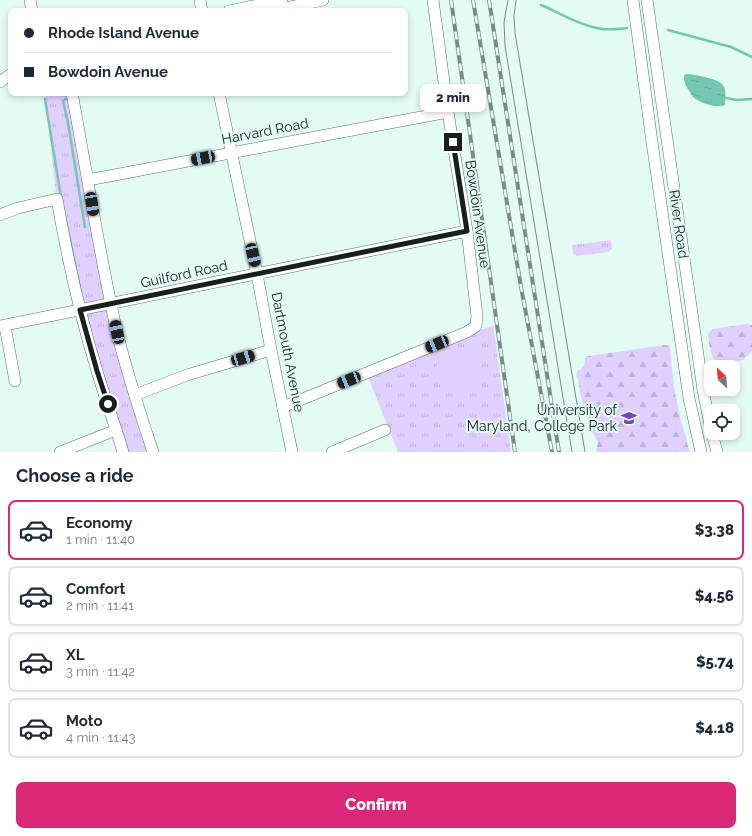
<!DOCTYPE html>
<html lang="en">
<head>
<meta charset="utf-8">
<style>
	body { margin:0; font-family:Raleway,sans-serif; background:#f2f2f3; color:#1f2937; height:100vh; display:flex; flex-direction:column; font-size:15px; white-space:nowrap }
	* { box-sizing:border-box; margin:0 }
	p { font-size:13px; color:#747a83 }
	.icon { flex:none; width:22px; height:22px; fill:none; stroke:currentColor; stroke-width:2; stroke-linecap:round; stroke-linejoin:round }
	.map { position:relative; height:452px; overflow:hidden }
	.sheet { display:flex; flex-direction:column; background:#fff; flex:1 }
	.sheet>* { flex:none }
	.guide { position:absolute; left:8px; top:8px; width:400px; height:88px; border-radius:8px; box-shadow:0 2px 6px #0003; display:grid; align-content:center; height:88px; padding:0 16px; background:#fff }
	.needle { width:26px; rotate:334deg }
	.controls { position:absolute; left:704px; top:360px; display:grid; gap:8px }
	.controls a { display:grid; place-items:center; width:36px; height:36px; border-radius:8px; background:#fff; box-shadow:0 2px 6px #0003; font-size:20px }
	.end { position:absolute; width:18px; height:18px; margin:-9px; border:5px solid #17201d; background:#fff; box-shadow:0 0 0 2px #fff }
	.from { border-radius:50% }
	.bubble { position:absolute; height:28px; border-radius:8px; background:#fff; box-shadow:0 2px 6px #0003; font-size:13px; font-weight:800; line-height:28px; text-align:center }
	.car { position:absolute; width:12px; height:24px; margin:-12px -6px; border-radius:5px; box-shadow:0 0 3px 1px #0007; background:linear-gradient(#222 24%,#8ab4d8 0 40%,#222 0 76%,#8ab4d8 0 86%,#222 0) }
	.guide b { display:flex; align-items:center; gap:14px; height:38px; font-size:15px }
	.guide b+b { border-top:1px solid #e0e1e3 }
	.guide i { width:10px; height:10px; background:#1f2937 }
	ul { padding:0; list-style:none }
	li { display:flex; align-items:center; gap:12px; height:60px; margin:0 8px 6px; padding:0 8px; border:2px solid #e0e1e3; border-radius:8px }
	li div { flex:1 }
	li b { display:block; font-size:15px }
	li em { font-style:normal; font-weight:800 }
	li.selected { border-color:#db2777 }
	li>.icon { width:36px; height:36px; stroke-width:1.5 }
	h2 { padding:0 16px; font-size:18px; line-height:48px }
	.action { display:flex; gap:8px; margin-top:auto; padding:8px 16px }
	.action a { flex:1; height:46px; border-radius:8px; background:#db2777; color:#fff; font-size:16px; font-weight:800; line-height:46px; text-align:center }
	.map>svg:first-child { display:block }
	.grass { fill:url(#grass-tufts) }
	.forest { fill:url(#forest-firs) }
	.pitch { fill:#e0d0ff }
	.water { fill:url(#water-ripples) }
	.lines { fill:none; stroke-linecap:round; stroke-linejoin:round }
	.stream { stroke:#75c7b0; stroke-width:2.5 }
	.minor-casing { stroke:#586f68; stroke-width:12 }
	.minor { stroke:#fff; stroke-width:11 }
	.tram { stroke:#7a8b85; stroke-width:1 }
	.rail-casing { stroke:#7a8b85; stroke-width:4 }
	.rail { stroke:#e2fbf3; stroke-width:2.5; stroke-dasharray:8; stroke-linecap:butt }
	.route { stroke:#17201d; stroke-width:5 }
	.labels { text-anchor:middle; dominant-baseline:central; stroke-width:4; stroke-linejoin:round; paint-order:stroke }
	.street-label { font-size:14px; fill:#17201d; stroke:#e2fbf3 }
	.poi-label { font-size:14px; fill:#17201d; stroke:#e2fbf3; text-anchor:end }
</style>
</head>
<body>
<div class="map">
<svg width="752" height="452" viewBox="0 0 752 452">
	<defs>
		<pattern id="grass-tufts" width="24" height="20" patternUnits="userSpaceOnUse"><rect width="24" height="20" fill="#e0d0ff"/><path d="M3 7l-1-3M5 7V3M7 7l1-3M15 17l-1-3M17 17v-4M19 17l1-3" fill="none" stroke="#bfb2da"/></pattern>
		<pattern id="forest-firs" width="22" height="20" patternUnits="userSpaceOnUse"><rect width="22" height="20" fill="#e0d0ff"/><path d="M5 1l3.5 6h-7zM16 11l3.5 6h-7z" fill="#bfb2da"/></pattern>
		<pattern id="water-ripples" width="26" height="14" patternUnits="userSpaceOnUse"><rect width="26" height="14" fill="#75c7b0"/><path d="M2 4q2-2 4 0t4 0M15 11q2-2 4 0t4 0" fill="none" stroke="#64ab97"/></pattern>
	</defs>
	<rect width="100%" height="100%" fill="#e2fbf3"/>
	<g class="grass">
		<path d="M45,93H67L86,181L92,219L152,452H123L108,404L56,194Z"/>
		<path d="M611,240L612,249L608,252L577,256L573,253L572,245Z"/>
		<path d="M493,325L511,452H398L368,377Z"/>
	</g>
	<g class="forest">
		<path d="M747,324L752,325V351L743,360L735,362H716C710,354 709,344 708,334L712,329Z"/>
		<path d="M665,345H669L670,348L674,388L681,421L686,437L687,443L690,452H596L598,442L590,428L580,394L578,379L576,376L577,371C584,368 585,365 585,358L588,356Z"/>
	</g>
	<path class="pitch" d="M470,347L475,350C477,358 480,367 479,374C478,400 433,396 437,365C438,360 441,355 446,353C453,349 463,349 470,347Z"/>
	<path class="water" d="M686,74C692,74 699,76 705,77C725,82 727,85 725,105C716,109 701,103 693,97L686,86L684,80V76Z"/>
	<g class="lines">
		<g class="stream">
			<path d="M541,5C560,13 581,26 602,29C610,30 618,29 627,28"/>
			<path d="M668,30L731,47L752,57"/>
			<path d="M726,98L737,100L752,99"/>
			<path d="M45,99L61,197"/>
			<path d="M66,99L63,101L68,123L85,227"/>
			<path d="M65,216L81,293"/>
		</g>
		<defs>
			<g id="minor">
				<path d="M30,0L32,11"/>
				<path d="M200,0L202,11"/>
				<path d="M633,0L652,142L689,398L701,452"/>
				<path d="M647,0L703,390L711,430"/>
				<path d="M229,11L282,0"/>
				<path d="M272,11L323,0"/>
				<path d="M0,82L11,74"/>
				<path d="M72,93C87,173 99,253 117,332C127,373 140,413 153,452"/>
				<path d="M219,93L257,274L271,350L292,452"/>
				<path d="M88,180L448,112"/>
				<path d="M0,215L18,208L57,199C67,257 80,315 97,371C105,398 115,425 123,452"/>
				<path d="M0,326L467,231"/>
				<path d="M5,326L15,381"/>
				<path d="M135,395L187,375L271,350"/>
				<path d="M283,407L467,332L476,326L477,316L467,231L448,112L433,0"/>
				<path d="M712,433L717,452"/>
				<path d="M60,452L116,430"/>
				<path d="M332,452L385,430"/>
			</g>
		</defs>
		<use href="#minor" class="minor-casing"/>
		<use href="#minor" class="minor"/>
		<g class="tram">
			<path d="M508,0L504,22L505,46L572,452"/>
			<path d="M516,0L514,16L515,33L585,452"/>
		</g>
		<defs>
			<g id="rail">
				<path d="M451,0L515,452"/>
				<path d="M473,0L521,287L552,452"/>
				<path d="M489,0L559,452"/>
			</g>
		</defs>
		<use href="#rail" class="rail-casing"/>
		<use href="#rail" class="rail"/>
	</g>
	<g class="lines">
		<path class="route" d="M108,404L97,371L80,310L467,231L453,142"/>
	</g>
	<defs>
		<symbol id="university-bare" viewBox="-9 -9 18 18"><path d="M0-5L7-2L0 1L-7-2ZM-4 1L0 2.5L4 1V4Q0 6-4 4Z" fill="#7842b8" stroke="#e2fbf3" stroke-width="2.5" paint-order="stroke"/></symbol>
	</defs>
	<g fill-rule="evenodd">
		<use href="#university-bare" x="618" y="407" width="22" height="22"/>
	</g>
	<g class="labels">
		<g class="street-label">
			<text transform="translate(265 131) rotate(-11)">Harvard Road</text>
			<text transform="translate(478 214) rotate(82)">Bowdoin Avenue</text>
			<text transform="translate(679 224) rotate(82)">River Road</text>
			<text transform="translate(184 274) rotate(-12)">Guilford Road</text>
			<text transform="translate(288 352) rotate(79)">Dartmouth Avenue</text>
		</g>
		<g class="poi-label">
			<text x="617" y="410">University of<tspan x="617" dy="16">Maryland, College Park</tspan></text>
		</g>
	</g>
</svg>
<div class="controls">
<a><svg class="needle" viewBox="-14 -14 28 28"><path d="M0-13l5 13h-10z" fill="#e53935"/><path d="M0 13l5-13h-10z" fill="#747a83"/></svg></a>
<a><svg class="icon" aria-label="locate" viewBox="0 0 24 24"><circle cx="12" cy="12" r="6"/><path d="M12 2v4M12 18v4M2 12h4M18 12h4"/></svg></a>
</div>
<i class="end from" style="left:108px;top:404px"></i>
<i class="end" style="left:453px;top:142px"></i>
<div class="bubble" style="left:420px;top:84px;width:66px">2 min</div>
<i class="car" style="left:203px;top:158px;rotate:259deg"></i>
<i class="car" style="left:92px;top:204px;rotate:171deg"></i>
<i class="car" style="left:253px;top:255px;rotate:167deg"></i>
<i class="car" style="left:117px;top:332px;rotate:348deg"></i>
<i class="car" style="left:437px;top:344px;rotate:248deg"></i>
<i class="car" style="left:243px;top:358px;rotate:74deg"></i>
<i class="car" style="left:349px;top:380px;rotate:248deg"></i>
<div class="guide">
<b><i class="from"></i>Rhode Island Avenue</b>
<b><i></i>Bowdoin Avenue</b>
</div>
</div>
<section class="sheet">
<h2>Choose a ride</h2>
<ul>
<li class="selected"><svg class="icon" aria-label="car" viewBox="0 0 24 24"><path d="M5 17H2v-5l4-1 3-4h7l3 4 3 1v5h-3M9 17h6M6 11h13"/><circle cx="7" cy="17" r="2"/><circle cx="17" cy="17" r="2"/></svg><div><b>Economy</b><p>1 min · 11:40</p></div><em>$3.38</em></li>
<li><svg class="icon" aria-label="car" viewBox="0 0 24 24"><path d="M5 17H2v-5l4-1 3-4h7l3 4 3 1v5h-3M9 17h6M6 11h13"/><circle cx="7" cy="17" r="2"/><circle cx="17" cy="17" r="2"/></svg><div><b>Comfort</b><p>2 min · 11:41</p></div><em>$4.56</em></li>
<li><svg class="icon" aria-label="car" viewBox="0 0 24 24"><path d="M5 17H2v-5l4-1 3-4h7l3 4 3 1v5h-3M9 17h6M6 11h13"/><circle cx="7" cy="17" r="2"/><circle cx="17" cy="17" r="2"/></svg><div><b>XL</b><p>3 min · 11:42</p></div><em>$5.74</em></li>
<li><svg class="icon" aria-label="car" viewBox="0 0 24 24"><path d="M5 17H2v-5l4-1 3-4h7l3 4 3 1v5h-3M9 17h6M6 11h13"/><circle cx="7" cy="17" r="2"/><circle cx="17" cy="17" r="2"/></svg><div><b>Moto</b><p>4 min · 11:43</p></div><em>$4.18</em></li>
</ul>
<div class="action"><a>Confirm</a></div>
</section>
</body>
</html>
